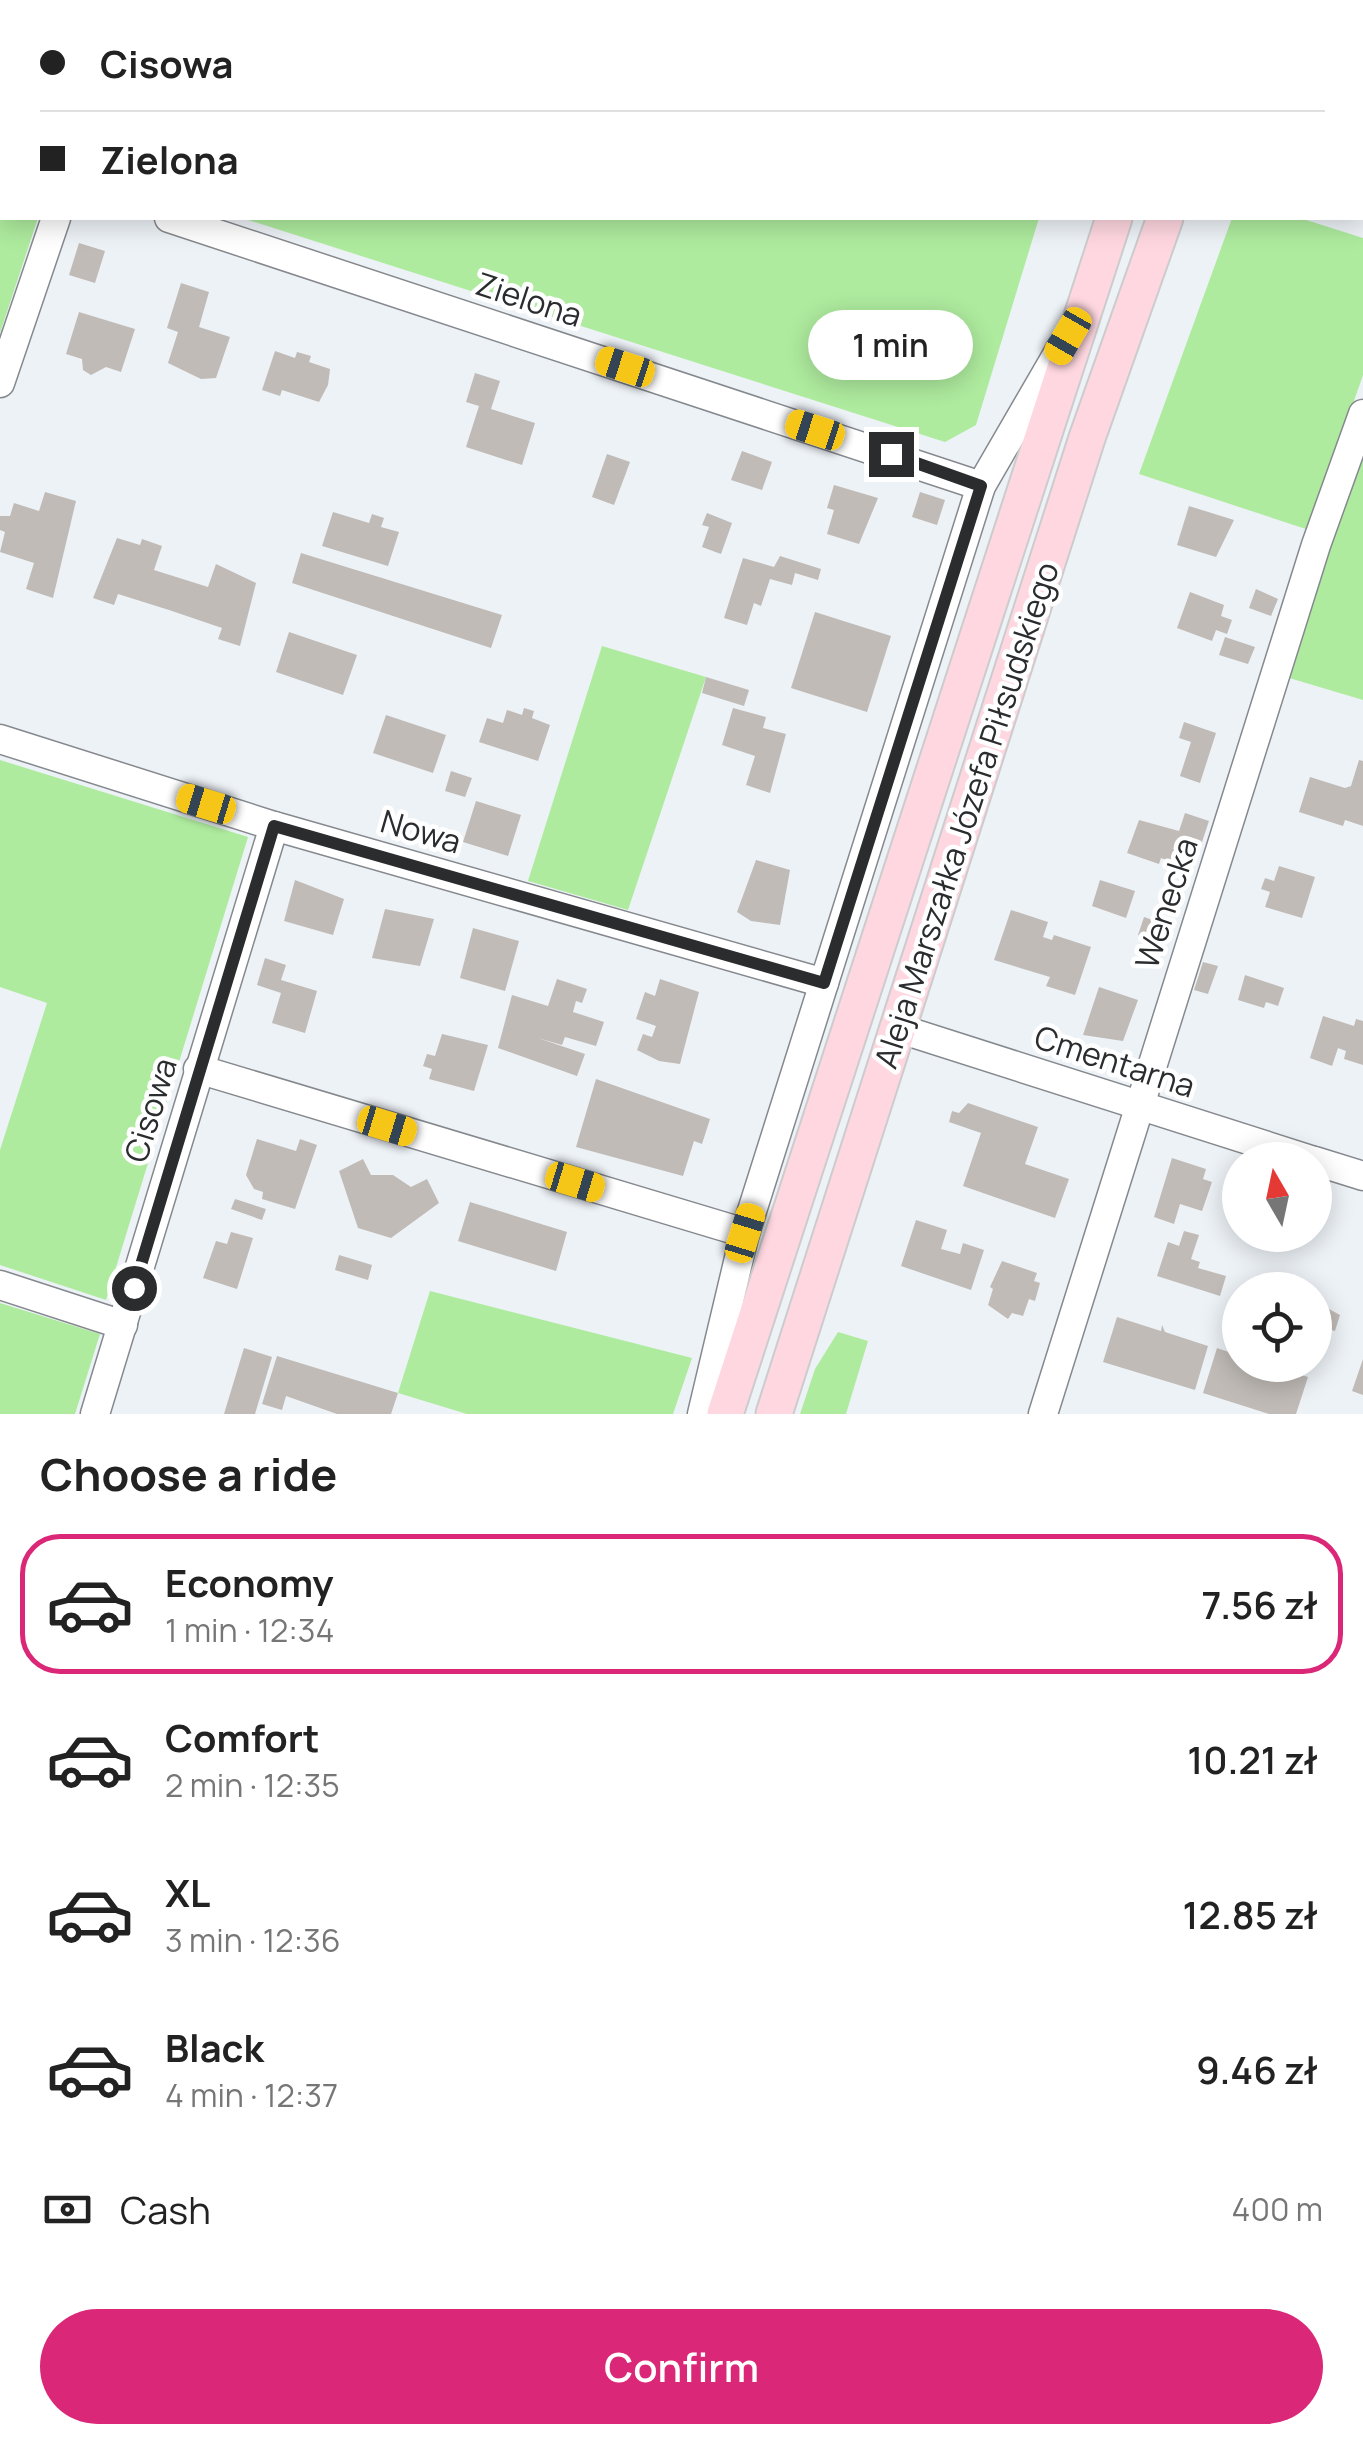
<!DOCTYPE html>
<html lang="en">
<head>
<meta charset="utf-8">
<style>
	body { margin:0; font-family:Manrope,sans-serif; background:#f6f6f6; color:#222; height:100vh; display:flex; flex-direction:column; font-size:38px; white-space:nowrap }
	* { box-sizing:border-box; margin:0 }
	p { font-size:32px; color:#767676 }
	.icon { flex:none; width:55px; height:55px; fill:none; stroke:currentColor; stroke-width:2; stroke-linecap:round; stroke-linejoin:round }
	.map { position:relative; height:1414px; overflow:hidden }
	.details { display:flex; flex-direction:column; background:#fff; flex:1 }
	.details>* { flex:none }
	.hud { position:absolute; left:0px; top:0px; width:1365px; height:220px; box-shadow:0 5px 25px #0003; display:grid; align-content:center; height:220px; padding:0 40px; background:#fff }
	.needle { width:65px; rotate:351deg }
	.controls { position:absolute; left:1222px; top:1142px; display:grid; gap:20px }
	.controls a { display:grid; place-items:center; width:110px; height:110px; border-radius:50%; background:#fff; box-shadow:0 5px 25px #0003; font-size:50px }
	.end { position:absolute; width:45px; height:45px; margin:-22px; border:12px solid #2a2c2e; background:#fff; box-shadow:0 0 0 5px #fff }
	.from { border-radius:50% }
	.bubble { position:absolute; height:70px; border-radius:35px; background:#fff; box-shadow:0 5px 25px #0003; font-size:32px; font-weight:600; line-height:70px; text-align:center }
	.car { position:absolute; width:30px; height:60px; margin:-30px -15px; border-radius:12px; box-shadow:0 0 8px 2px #0007; background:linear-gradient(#f5c518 24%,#345 0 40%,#f5c518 0 76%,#345 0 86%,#f5c518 0) }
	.hud b { display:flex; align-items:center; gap:35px; height:95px; font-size:38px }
	.hud b+b { border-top:2px solid #e0e0e0 }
	.hud i { width:25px; height:25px; background:#222 }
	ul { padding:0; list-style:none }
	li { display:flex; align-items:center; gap:30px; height:140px; margin:0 20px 15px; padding:0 20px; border:5px solid transparent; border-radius:40px }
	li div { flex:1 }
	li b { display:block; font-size:38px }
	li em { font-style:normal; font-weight:600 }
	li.on { border-color:#db2777 }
	li>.icon { width:90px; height:90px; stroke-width:1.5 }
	h2 { padding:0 40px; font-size:45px; line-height:120px }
	.pay { display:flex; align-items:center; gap:25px; height:110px; padding:0 40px; font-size:38px }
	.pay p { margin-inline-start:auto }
	.primary-button { display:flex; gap:20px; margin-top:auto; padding:20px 40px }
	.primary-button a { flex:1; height:115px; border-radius:60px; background:#db2777; color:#fff; font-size:40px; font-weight:600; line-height:115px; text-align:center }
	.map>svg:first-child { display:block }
	.green { fill:#aeeb9e }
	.building { fill:#c0bbb6 }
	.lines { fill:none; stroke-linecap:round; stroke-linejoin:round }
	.minor-casing { stroke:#85898e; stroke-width:31 }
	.major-casing { stroke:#cccccd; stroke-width:39 }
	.path { stroke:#86898d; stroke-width:5; stroke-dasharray:10 5; stroke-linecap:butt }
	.minor { stroke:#fff; stroke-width:28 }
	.major { stroke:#ffd7e0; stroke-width:35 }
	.route { stroke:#2a2c2e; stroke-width:12 }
	.labels { text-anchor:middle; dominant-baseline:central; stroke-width:9; stroke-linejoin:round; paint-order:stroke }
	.street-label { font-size:32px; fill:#2a2c2e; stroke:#fff }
</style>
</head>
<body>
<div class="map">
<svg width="1363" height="1414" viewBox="0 0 1363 1414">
	<rect width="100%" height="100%" fill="#edf2f7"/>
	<g class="green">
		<path d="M0,0H313L2,2V144Z"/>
		<path d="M0,197L2,218H38L0,333Z"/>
		<path d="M242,218H1039L976,425L945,442Z"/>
		<path d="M1232,218H1300L1363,238V375L1309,530L1139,474Z"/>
		<path d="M1363,450V700L1286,677Z"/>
		<path d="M602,646L706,677L628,910L528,881Z"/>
		<path d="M0,760L248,837L106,1300L0,1265V1150L47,1003L0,987Z"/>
		<path d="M430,1291L692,1358L673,1414H467L398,1393Z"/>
		<path d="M0,1303L100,1334L75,1414H0Z"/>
		<path d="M838,1332L868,1341L846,1414H800L815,1369Z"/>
	</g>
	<g class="building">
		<path d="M79,243L105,251L95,283L69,275Z"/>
		<path d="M181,283L209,292L199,327L230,337L216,378L201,379L168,363L178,332L167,328Z"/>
		<path d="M79,312L135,329L121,372L106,367L91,375L83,370L82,359L66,354Z"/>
		<path d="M275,351L295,358L297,352L311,356L309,362L330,369L328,385L319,402L282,390L280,396L262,390Z"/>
		<path d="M475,373L500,381L491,409L535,423L522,465L466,447L479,406L466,402Z"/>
		<path d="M742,451L772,462L762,490L731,480Z"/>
		<path d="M607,454L630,462L614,505L592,497Z"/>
		<path d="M834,485L878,498L859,544L827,534L834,510L827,508Z"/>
		<path d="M45,492L76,501L53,598L26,589L34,563L0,552L5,532L0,530V516H10L14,503L39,511Z"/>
		<path d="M920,492L945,500L937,525L912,517Z"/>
		<path d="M1189,506L1234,520L1216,557L1177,545Z"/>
		<path d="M333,512L369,523L372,514L384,518L381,527L399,532L388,566L322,546Z"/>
		<path d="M707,513L732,523L721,554L702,547L709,527L702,525Z"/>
		<path d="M117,538L140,545L142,539L162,546L154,570L208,587L216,564L256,583L240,646L218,639L222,628L169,610L118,594L114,605L93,598Z"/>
		<path d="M301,553L502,615L491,648L292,583Z"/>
		<path d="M780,556L821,569L818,580L795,573L792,585L770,579L761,606L754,603L747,625L724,618L743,558L774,567Z"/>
		<path d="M1256,589L1278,599L1271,616L1249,608Z"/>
		<path d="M1190,592L1224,605L1221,616L1232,620L1227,634L1216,630L1212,641L1177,628Z"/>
		<path d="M815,612L891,636L867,712L791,688Z"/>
		<path d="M289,632L357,655L343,695L276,672Z"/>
		<path d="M1225,637L1255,647L1248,664L1219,655Z"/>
		<path d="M706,677L749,690L744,706L702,693Z"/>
		<path d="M524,708L534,711L532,718L550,725L538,761L479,742L487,718L503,723L507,710L522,715Z"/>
		<path d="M733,708L766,717L763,728L786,734L770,793L746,785L755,756L722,745Z"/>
		<path d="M386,715L446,735L433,773L373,753Z"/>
		<path d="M1184,722L1216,733L1200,783L1180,776L1191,742L1179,738Z"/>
		<path d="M1359,760L1363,761V826L1345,820L1343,826L1299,812L1310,777L1345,788L1351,786Z"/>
		<path d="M451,771L472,778L465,797L445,791Z"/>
		<path d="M476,801L521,815L508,856L463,842Z"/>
		<path d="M1185,813L1209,821L1195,863L1173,857L1171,862L1161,858L1159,864L1127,853L1139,820L1179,831Z"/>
		<path d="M756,860L790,870L780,925L751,921L737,912Z"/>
		<path d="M1279,866L1315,877L1302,918L1265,907L1270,892L1261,889L1265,878L1274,881Z"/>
		<path d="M295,880L344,899L333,935L284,921Z"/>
		<path d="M1100,880L1135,891L1126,918L1092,906Z"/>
		<path d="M385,909L434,919L420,966L372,958Z"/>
		<path d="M1011,910L1048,922L1043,937L1052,940L1054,935L1091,947L1075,995L1046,986L1050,977L994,960Z"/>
		<path d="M1144,917L1167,925L1162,942L1138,935Z"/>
		<path d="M473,928L519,941L505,991L460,978Z"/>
		<path d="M265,958L286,965L281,980L317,991L305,1033L272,1023L281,993L257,985Z"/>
		<path d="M1203,962L1218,966L1208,994L1194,990Z"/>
		<path d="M1245,975L1284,988L1278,1006L1266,1002L1264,1008L1238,1000Z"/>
		<path d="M557,979L587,989L582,1003L576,1001L573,1012L604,1022L596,1046L565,1037L562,1045L538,1038L585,1054L577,1076L498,1048L512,995L548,1006Z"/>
		<path d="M660,979L699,992L680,1064L659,1061L637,1050L643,1034L652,1037L656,1026L636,1019L645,992L655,996Z"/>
		<path d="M1099,987L1138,1000L1123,1041L1083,1035Z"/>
		<path d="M1323,1016L1354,1026L1356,1019L1363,1021V1065L1344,1059L1346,1051L1338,1048L1332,1066L1310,1058Z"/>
		<path d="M442,1034L488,1045L474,1091L429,1079L432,1069L423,1066L427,1054L435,1056Z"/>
		<path d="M596,1079L710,1119L702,1144L694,1141L683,1176L576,1147Z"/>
		<path d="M968,1103L1038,1127L1025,1164L1069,1179L1055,1218L963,1186L981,1133L949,1122L952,1111L959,1113Z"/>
		<path d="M257,1139L296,1151L300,1139L317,1145L295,1209L262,1199L263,1192L254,1189L246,1175Z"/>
		<path d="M1172,1158L1206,1169L1203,1179L1212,1182L1202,1211L1180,1204L1174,1224L1154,1217Z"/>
		<path d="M363,1159L371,1175H393L411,1187L427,1179L439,1203L391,1238L358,1228L339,1171Z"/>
		<path d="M1235,1169L1240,1170V1195L1229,1192Z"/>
		<path d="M235,1199L266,1209L262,1220L231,1209Z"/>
		<path d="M470,1202L567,1232L556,1271L458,1241Z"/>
		<path d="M916,1220L947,1230L941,1249L960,1254L963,1243L984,1250L971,1290L901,1266Z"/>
		<path d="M1184,1231L1199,1235L1191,1259L1200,1262L1198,1268L1226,1276L1220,1296L1157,1276L1168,1242L1179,1246Z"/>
		<path d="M231,1232L253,1238L237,1289L203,1278L216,1241L227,1244Z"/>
		<path d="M339,1255L372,1265L368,1280L335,1270Z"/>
		<path d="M1002,1261L1037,1273L1034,1281L1040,1283L1035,1301L1029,1299L1023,1316L1012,1313L1008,1319L988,1305L993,1289L990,1287Z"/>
		<path d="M1316,1302L1340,1315L1335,1331L1315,1325Z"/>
		<path d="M1117,1317L1161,1331L1162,1325L1165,1332L1208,1346L1195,1390L1103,1362Z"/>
		<path d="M244,1348L272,1357L255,1414H224Z"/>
		<path d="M1217,1348L1240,1356V1365H1270L1308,1377L1296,1414H1269L1203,1393Z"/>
		<path d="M277,1356L398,1393L391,1414H337L286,1396L282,1410L262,1404Z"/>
		<path d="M1363,1359V1395L1352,1391Z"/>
	</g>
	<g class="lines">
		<defs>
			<g id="minor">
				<path d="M660,0L668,2"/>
				<path d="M0,162L2,163"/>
				<path d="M169,218L981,486"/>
				<path d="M0,383L56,218"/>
				<path d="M0,739L274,826L824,983"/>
				<path d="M897,1028L1311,1160"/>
				<path d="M198,1069L745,1233"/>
				<path d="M1315,1161L1363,1176"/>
				<path d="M0,1285L123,1325"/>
				<path d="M95,1414L274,826"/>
				<path d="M702,1414L745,1233L981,486L1061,348"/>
				<path d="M1043,1414L1316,545L1363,414"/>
			</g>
			<g id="major">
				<path d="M1184,2L1185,0"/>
				<path d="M1240,2L1241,0"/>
				<path d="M725,1414L1114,218"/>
				<path d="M774,1414L1087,438L1165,218"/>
			</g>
		</defs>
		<use href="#minor" class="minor-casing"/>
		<use href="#major" class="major-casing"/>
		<path class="path" d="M1037,0V2"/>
		<use href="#minor" class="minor"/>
		<use href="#major" class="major"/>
	</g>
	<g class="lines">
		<path class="route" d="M134,1288L274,826L824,983L981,486L891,454"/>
	</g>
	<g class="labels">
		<g class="street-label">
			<text transform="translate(529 299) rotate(18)">Zielona</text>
			<text transform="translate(966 815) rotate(-72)">Aleja Marszałka Józefa Piłsudskiego</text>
			<text transform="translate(421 831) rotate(16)">Nowa</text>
			<text transform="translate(1166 903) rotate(-72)">Wenecka</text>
			<text transform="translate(1115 1061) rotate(18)">Cmentarna</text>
			<text transform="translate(150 1110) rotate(-73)">Cisowa</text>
		</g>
	</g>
</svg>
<div class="controls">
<a><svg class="needle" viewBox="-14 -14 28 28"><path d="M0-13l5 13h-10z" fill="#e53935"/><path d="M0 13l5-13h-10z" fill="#767676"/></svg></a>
<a><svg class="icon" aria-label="locate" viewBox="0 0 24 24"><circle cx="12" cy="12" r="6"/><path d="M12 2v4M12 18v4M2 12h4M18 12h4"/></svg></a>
</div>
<i class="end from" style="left:134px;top:1288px"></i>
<i class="end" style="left:891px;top:454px"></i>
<div class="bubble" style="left:808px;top:310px;width:165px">1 min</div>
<i class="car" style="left:1068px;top:336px;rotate:210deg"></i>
<i class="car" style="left:625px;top:367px;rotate:288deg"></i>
<i class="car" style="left:815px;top:430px;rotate:288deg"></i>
<i class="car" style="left:206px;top:804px;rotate:287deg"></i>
<i class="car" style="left:387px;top:1126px;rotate:107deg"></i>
<i class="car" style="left:575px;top:1182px;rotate:107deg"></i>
<i class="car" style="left:745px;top:1233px;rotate:17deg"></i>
<div class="hud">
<b><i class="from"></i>Cisowa</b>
<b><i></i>Zielona</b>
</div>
</div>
<section class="details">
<h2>Choose a ride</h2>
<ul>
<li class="on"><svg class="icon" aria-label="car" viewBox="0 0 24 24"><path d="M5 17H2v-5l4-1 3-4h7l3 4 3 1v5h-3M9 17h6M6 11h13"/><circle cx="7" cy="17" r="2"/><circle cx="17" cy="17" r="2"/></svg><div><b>Economy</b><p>1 min · 12:34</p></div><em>7.56 zł</em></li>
<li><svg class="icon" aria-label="car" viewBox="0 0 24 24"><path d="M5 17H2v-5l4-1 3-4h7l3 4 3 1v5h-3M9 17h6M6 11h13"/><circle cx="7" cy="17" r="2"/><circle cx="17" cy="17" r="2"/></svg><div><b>Comfort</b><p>2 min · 12:35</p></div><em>10.21 zł</em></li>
<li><svg class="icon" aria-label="car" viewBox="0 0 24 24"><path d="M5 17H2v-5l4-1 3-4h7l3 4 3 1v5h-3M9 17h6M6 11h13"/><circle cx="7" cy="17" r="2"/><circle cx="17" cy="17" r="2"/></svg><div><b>XL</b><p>3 min · 12:36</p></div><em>12.85 zł</em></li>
<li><svg class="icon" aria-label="car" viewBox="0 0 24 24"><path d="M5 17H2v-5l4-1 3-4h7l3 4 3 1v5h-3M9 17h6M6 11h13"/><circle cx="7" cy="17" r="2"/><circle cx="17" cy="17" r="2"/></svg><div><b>Black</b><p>4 min · 12:37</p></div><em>9.46 zł</em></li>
</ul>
<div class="pay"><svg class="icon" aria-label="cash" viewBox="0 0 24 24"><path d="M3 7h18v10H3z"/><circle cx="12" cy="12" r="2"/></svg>Cash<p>400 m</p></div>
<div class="primary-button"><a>Confirm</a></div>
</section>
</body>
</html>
